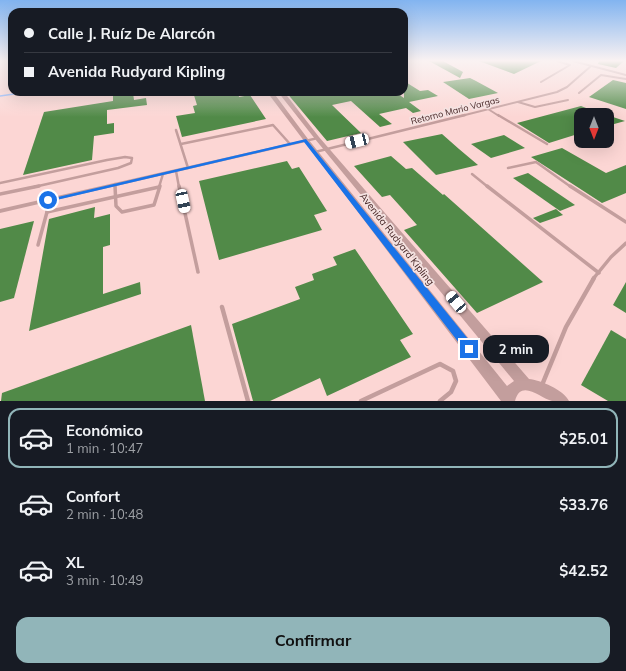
<!DOCTYPE html>
<html lang="es">
<head>
<meta charset="utf-8">
<style>
	body { margin:0; font-family:Mulish,sans-serif; background:#242831; color:#f1f3f6; height:100vh; display:flex; flex-direction:column; font-size:15px; white-space:nowrap }
	* { box-sizing:border-box; margin:0 }
	p { font-size:13px; color:#9ea1a6 }
	.icon { flex:none; width:22px; height:22px; fill:none; stroke:currentColor; stroke-width:2; stroke-linecap:round; stroke-linejoin:round }
	.map { position:relative; height:401px; overflow:hidden }
	.drawer { display:flex; flex-direction:column; background:#171b24; flex:1 }
	.drawer>* { flex:none }
	.top-card { position:absolute; left:8px; top:8px; width:400px; height:88px; border-radius:12px; box-shadow:0 4px 16px #0002; display:grid; align-content:center; height:88px; padding:0 16px; background:#171b24 }
	.needle { width:26px; rotate:180deg }
	.tools { position:absolute; left:574px; top:108px; display:grid; gap:8px }
	.tools a { display:grid; place-items:center; width:40px; height:40px; border-radius:8px; background:#171b24; box-shadow:0 4px 16px #0002; font-size:20px }
	.end { position:absolute; width:18px; height:18px; margin:-9px; border:5px solid #1a73e8; background:#fff; box-shadow:0 0 0 2px #fff }
	.from { border-radius:50% }
	.bubble { position:absolute; height:28px; border-radius:12px; background:#171b24; box-shadow:0 4px 16px #0002; font-size:13px; font-weight:700; line-height:28px; text-align:center }
	.car { position:absolute; width:12px; height:24px; margin:-12px -6px; border-radius:5px; box-shadow:0 0 3px 1px #0007; background:linear-gradient(#fff 24%,#345 0 40%,#fff 0 76%,#345 0 86%,#fff 0) }
	.top-card b { display:flex; align-items:center; gap:14px; height:38px; font-size:15px }
	.top-card b+b { border-top:1px solid #363941 }
	.top-card i { width:10px; height:10px; background:#f1f3f6 }
	ul { padding:7px 0 0; list-style:none }
	li { display:flex; align-items:center; gap:12px; height:60px; margin:0 8px 6px; padding:0 8px; border:2px solid transparent; border-radius:12px }
	li div { flex:1 }
	li b { display:block; font-size:15px }
	li em { font-style:normal; font-weight:700 }
	li.on { border-color:#91b5b9 }
	li>.icon { width:36px; height:36px; stroke-width:1.5 }
	.cta { display:flex; gap:8px; margin-top:auto; padding:8px 16px }
	.cta a { flex:1; height:46px; border-radius:12px; background:#91b5b9; color:#111; font-size:16px; font-weight:700; line-height:46px; text-align:center }
	.map>svg:first-child { display:block }
	.built { fill:#fcd6d4; fill-rule:evenodd }
	.lines { fill:none; stroke-linecap:round; stroke-linejoin:round }
	.stream { stroke:#89b3fb; stroke-width:1.5 }
	.building { fill:#518a48 }
	.service-far3 { stroke:#c39e9d; stroke-width:2 }
	.service-far2 { stroke:#c39e9d; stroke-width:2.5 }
	.service-far1 { stroke:#c39e9d; stroke-width:3.5 }
	.service { stroke:#c39e9d; stroke-width:4.5 }
	.minor { fill:#c39e9d; fill-rule:evenodd }
	.tertiary { fill:#c39e9d; fill-rule:evenodd }
	.route { fill:#1a73e8 }
	.labels { text-anchor:middle; dominant-baseline:central; stroke-width:3.5; stroke-linejoin:round; paint-order:stroke }
	.far-street-label { font-size:9px; fill:#452424; stroke:#f5e3e2 }
	.street-label { font-size:10px; fill:#452424; stroke:#f5e3e2 }
</style>
</head>
<body>
<div class="map">
<svg width="626" height="401" viewBox="0 0 626 401">
	<rect width="100%" height="100%" fill="#f5e3e2"/>
	<path class="built" d="M0,61H12V92H404V61H626V401H0ZM581,115H607V141H581Z"/>
	<g class="lines">
		<path class="stream" d="M0,96L28,92"/>
	</g>
	<g class="building">
		<path d="M429,61H443L463,72L460,78Z"/>
		<path d="M479,61H541L514,74Z"/>
		<path d="M599,61H624L616,68L598,64Z"/>
		<path d="M470,78L476,81L498,93L469,99L443,82Z"/>
		<path d="M613,80L626,83V109L589,97Z"/>
		<path d="M404,81L420,91L428,90L438,96L409,102L421,111L413,113L406,108L379,114L392,124L380,127L351,101L332,105L361,133L327,141L286,92H395L404,98Z"/>
		<path d="M193,92H238L239,97L250,95L266,119L182,137L176,116L195,113L193,106L197,105Z"/>
		<path d="M133,93L134,100L146,98L147,105L107,110V124L114,123V133L94,136L92,160L23,175L44,112L113,101V96Z"/>
		<path d="M581,106L604,115H581V133L549,143L517,123Z"/>
		<path d="M607,115L625,121L607,126Z"/>
		<path d="M442,134L459,149L478,165L436,175L403,142Z"/>
		<path d="M504,135L525,148L491,158L471,144Z"/>
		<path d="M562,148L606,173L626,165V193L602,203L531,157Z"/>
		<path d="M391,156L406,169L412,168L443,195L444,194L543,282L477,313L404,230L417,225L390,195L382,197L354,166Z"/>
		<path d="M287,161L292,169L299,167L327,211L314,215L322,230L219,260L199,181Z"/>
		<path d="M528,173L575,205L560,211L513,178Z"/>
		<path d="M95,207L94,218L110,214V245L103,247V294L140,282L141,294L29,331L49,219Z"/>
		<path d="M556,209L563,215L540,223L533,218Z"/>
		<path d="M34,221L14,298L0,302V229Z"/>
		<path d="M355,249L413,334L400,340L411,357L327,396L320,378L270,401H253L232,324L300,299L295,287L314,280L312,274L337,265L333,257Z"/>
		<path d="M626,282V313L613,305Z"/>
		<path d="M191,325L205,401H1L2,393Z"/>
		<path d="M611,330L626,339V401H608L581,385Z"/>
	</g>
	<g class="lines">
		<g class="service-far3">
			<path d="M573,61L626,75"/>
			<path d="M404,63H406"/>
			<path d="M541,82L570,65L557,61"/>
			<path d="M579,93L601,75L626,79"/>
			<path d="M518,102L535,107L568,100"/>
			<path d="M488,109L499,116"/>
			<path d="M461,116L557,92L567,87L591,66"/>
		</g>
		<g class="service-far2">
			<path d="M498,115L547,144"/>
			<path d="M176,130L188,168"/>
			<path d="M181,144L273,125L290,144"/>
			<path d="M315,152L465,115"/>
			<path d="M508,168L536,162L571,187"/>
			<path d="M176,171L179,187"/>
			<path d="M472,174L488,187"/>
			<path d="M0,183L107,160L125,157L132,158L131,163L118,168L34,187"/>
			<path d="M115,184V187"/>
			<path d="M159,187L163,174"/>
		</g>
		<g class="service-far1">
			<path d="M115,186L116,206L122,212L154,205L160,186"/>
			<path d="M179,186L198,272"/>
			<path d="M487,186L599,273"/>
			<path d="M570,186L626,222"/>
			<path d="M0,194L39,186"/>
			<path d="M47,212L159,187"/>
			<path d="M38,245L47,212L48,200"/>
			<path d="M593,279L611,257L626,243"/>
		</g>
		<g class="service">
			<path d="M222,307L248,401"/>
			<path d="M542,385L566,327L594,278"/>
			<path d="M361,401L440,364L453,371L456,381L451,392L440,401"/>
		</g>
		<path class="minor" d="M317,137H319V139L0,213V209Z"/>
		<path class="tertiary" d="M267,92H273L308,139L507,386L514,381L315,139L278,92H284L319,137L529,379C540,380 564,390 569,401C563,401 557,401 552,401C541,399 521,378 515,401H501Z"/>
	</g>
	<linearGradient id="sky" x2="0" y2="1"><stop stop-color="#82b4f0"/><stop offset="0.52" stop-color="#faf2f2"/><stop offset="1" stop-color="#faf2f2" stop-opacity="0"/></linearGradient>
	<rect width="626" height="117" fill="url(#sky)"/>
	<path class="route" d="M306,139L473,345L474,349L473,352H466L304,142L48,202L45,200Z"/>
	<g class="labels">
		<g class="far-street-label">
			<text transform="translate(455 110) rotate(-14)">Retorno Mario Vargas</text>
		</g>
		<g class="street-label">
			<text transform="translate(397 239) rotate(52)">Avenida Rudyard Kipling</text>
		</g>
	</g>
</svg>
<div class="tools">
<a><svg class="needle" viewBox="-14 -14 28 28"><path d="M0-13l5 13h-10z" fill="#e53935"/><path d="M0 13l5-13h-10z" fill="#9ea1a6"/></svg></a>
</div>
<i class="end from" style="left:48px;top:200px"></i>
<i class="end" style="left:469px;top:349px"></i>
<div class="bubble" style="left:483px;top:335px;width:66px">2 min</div>
<i class="car" style="left:357px;top:141px;rotate:256deg"></i>
<i class="car" style="left:183px;top:201px;rotate:168deg"></i>
<i class="car" style="left:456px;top:302px;rotate:320deg"></i>
<div class="top-card">
<b><i class="from"></i>Calle J. Ruíz De Alarcón</b>
<b><i></i>Avenida Rudyard Kipling</b>
</div>
</div>
<section class="drawer">
<ul>
<li class="on"><svg class="icon" aria-label="car" viewBox="0 0 24 24"><path d="M5 17H2v-5l4-1 3-4h7l3 4 3 1v5h-3M9 17h6M6 11h13"/><circle cx="7" cy="17" r="2"/><circle cx="17" cy="17" r="2"/></svg><div><b>Económico</b><p>1 min · 10:47</p></div><em>$25.01</em></li>
<li><svg class="icon" aria-label="car" viewBox="0 0 24 24"><path d="M5 17H2v-5l4-1 3-4h7l3 4 3 1v5h-3M9 17h6M6 11h13"/><circle cx="7" cy="17" r="2"/><circle cx="17" cy="17" r="2"/></svg><div><b>Confort</b><p>2 min · 10:48</p></div><em>$33.76</em></li>
<li><svg class="icon" aria-label="car" viewBox="0 0 24 24"><path d="M5 17H2v-5l4-1 3-4h7l3 4 3 1v5h-3M9 17h6M6 11h13"/><circle cx="7" cy="17" r="2"/><circle cx="17" cy="17" r="2"/></svg><div><b>XL</b><p>3 min · 10:49</p></div><em>$42.52</em></li>
</ul>
<div class="cta"><a>Confirmar</a></div>
</section>
</body>
</html>
